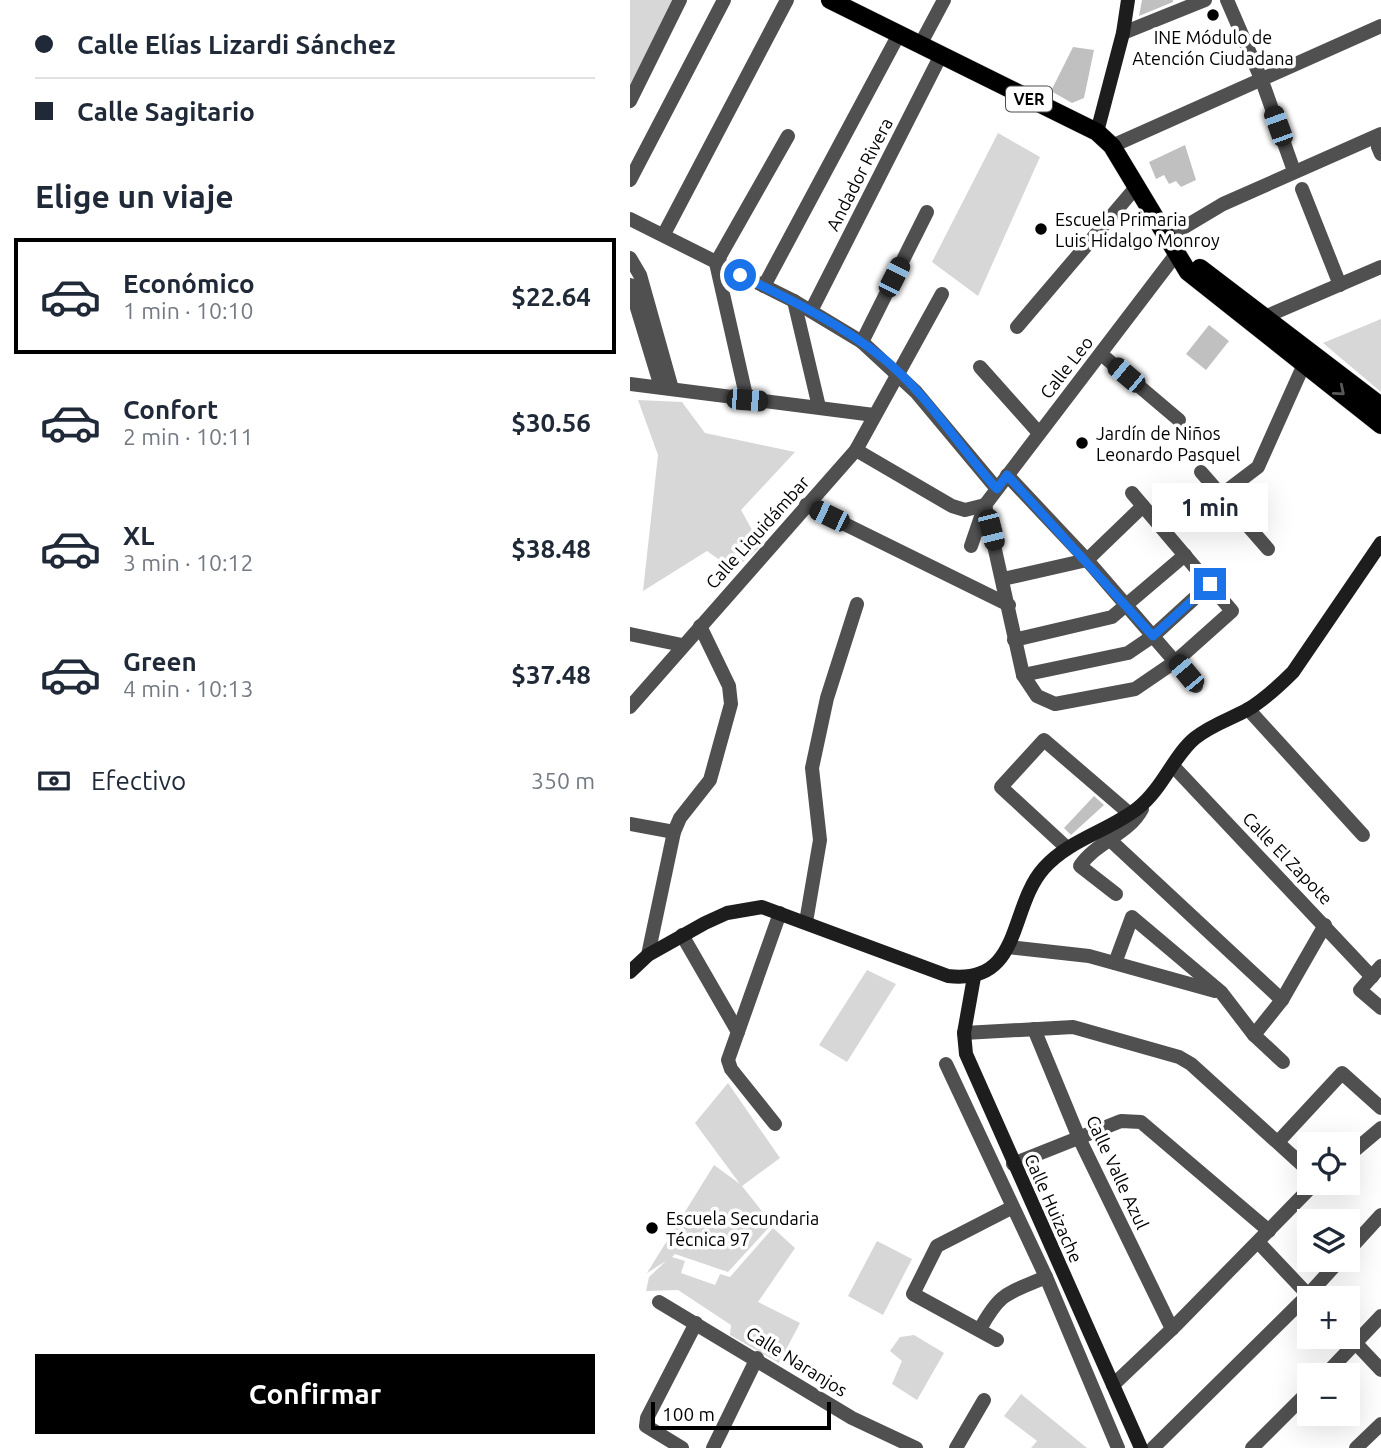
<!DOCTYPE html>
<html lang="es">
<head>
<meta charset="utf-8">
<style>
	body { margin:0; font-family:Ubuntu,sans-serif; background:#f6f6f7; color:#1f2937; height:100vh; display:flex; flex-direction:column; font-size:26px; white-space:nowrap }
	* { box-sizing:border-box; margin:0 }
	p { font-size:23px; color:#747a83 }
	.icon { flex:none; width:38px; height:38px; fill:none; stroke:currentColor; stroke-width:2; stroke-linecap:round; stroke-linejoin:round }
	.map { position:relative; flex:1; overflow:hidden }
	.panel { display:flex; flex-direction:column; background:#fff; width:630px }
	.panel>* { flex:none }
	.top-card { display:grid; align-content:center; height:154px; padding:0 35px; background:#fff }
	.tools { position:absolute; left:667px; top:1132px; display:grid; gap:14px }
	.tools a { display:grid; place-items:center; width:63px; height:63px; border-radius:0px; background:#fff; box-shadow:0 7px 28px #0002; font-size:35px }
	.scale { position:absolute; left:21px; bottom:18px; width:180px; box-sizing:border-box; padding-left:7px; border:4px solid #000; border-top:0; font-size:19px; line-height:24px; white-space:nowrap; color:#000; -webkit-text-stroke:5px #fff; paint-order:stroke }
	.end { position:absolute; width:32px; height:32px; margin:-16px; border:9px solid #1a73e8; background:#fff; box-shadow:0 0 0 4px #fff }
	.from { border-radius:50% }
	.bubble { position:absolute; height:49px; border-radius:0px; background:#fff; box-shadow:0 7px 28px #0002; font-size:23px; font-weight:700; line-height:49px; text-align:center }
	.car { position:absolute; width:21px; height:42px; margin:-21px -10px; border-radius:9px; box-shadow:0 0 5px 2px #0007; background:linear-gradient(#222 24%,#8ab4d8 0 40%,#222 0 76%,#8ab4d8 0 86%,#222 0) }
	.top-card b { display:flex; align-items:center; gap:24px; height:66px; font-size:26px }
	.top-card b+b { border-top:2px solid #e0e1e3 }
	.top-card i { width:18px; height:18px; background:#1f2937 }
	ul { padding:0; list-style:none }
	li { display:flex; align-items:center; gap:21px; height:116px; margin:0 14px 10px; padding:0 21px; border:4px solid transparent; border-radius:0px }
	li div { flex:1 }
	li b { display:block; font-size:26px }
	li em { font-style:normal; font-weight:700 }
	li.current { border-color:#000 }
	li>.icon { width:63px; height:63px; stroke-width:1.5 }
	h2 { padding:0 35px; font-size:32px; line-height:84px }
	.pay { display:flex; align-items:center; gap:18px; height:77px; padding:0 35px; font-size:26px }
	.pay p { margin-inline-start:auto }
	.cta { display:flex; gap:14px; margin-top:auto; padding:14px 35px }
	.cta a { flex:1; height:80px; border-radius:0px; background:#000; color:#fff; font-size:28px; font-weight:700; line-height:80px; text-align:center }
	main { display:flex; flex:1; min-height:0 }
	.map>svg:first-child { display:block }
	.green { fill:#d7d7d7 }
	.building { fill:#c0c0c0 }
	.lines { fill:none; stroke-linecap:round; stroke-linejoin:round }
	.primary-casing { stroke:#dbdbdb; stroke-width:19 }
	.minor { stroke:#505050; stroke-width:14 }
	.secondary { stroke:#1d1d1d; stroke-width:14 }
	.primary { stroke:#000; stroke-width:18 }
	.oneway { stroke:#595959 }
	.route { stroke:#1a73e8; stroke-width:9 }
	.poi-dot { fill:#000; stroke:#fff; stroke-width:2.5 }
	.labels { text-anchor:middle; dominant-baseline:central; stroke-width:7; stroke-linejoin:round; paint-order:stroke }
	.shield { fill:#fff; stroke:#4c4c4c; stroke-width:2 }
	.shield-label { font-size:16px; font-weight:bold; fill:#000 }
	.poi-label { font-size:18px; fill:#000; stroke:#fff; text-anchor:start }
	.street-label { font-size:18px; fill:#000; stroke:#fff }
</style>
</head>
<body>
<main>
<section class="panel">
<div class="top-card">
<b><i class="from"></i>Calle Elías Lizardi Sánchez</b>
<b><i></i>Calle Sagitario</b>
</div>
<h2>Elige un viaje</h2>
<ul>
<li class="current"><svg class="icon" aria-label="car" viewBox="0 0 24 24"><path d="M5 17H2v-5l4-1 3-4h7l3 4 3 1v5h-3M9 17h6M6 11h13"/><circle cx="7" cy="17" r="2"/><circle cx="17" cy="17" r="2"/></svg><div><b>Económico</b><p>1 min · 10:10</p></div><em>$22.64</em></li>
<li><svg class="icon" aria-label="car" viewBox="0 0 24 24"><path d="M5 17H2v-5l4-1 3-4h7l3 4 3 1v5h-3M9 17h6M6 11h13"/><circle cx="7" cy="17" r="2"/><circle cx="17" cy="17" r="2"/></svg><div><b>Confort</b><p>2 min · 10:11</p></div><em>$30.56</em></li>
<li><svg class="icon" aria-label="car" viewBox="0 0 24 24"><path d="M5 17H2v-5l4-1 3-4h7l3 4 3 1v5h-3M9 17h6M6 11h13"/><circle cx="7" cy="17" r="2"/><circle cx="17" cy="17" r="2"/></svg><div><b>XL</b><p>3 min · 10:12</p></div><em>$38.48</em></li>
<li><svg class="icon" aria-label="car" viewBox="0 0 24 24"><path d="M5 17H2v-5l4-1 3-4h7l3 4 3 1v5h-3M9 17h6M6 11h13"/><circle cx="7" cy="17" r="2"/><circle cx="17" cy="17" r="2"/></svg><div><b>Green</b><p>4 min · 10:13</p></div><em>$37.48</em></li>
</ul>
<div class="pay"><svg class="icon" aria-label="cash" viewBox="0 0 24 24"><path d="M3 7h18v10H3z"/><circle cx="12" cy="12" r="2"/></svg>Efectivo<p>350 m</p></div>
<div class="cta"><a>Confirmar</a></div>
</section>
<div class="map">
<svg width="751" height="1448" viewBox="0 0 751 1448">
	<rect width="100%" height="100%" fill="#fff"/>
	<g class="green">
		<path d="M0,0H49L28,58L0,110Z"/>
		<path d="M368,133L410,157L348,296L302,262Z"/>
		<path d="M751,319V392L693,343Z"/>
		<path d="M8,400L52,402L75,433L165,452L111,510L131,546L104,570L77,551L13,591L28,455Z"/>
		<path d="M237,970L266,984L217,1062L189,1045Z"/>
		<path d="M98,1083L150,1158L112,1186L142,1224L98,1272L45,1254L42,1257L55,1261L51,1273L85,1285L90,1274L100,1277L143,1228L165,1248L128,1302L170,1323L149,1363L100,1335L101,1325L48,1290L16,1291L19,1277L36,1261L17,1273L84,1165L110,1184L65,1123Z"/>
		<path d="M247,1241L282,1259L253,1315L218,1296Z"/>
		<path d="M284,1335L314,1353L287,1400L262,1384L272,1361L260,1351L270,1337Z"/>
		<path d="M391,1394L457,1448H401L407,1441L374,1416Z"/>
	</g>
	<g class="building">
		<path d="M512,0H543V2L509,16Z"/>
		<path d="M443,47L464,50L454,98L442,103L421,91Z"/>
		<path d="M555,145L566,180L551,187L546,181L539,184L534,175L526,179L519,162Z"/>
		<path d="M579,325L599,341L576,370L556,354Z"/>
		<path d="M464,796L474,805L441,835L434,828Z"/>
	</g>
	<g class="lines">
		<defs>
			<g id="primary">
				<path d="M200,0L467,132L482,146L558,272L751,425"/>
				<path d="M570,268L751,406"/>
			</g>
		</defs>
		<use href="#primary" class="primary-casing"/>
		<g class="minor">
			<path d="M597,0L632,81L664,171"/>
			<path d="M493,33L575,0"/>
			<path d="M290,45L314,0"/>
			<path d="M0,101L50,0"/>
			<path d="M482,146L751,26"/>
			<path d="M748,147L751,154"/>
			<path d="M0,180L94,0"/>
			<path d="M672,189L710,285"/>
			<path d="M0,219L164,301L232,342L286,392L367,489"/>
			<path d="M34,234L157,0"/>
			<path d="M536,238L593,204L751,134"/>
			<path d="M0,258L10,275L42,389"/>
			<path d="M0,285L31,387"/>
			<path d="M134,286L269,34"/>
			<path d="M164,301L189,407"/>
			<path d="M181,311L311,55"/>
			<path d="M637,316L751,267"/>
			<path d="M387,327L507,186"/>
			<path d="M232,342L297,212"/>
			<path d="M471,354L549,420"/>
			<path d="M350,367L409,433"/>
			<path d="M0,384L244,415"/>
			<path d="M117,400L86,263L158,136"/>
			<path d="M226,450L322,506L335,510L355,505"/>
			<path d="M571,472L638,549"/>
			<path d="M377,475L457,560L566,686"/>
			<path d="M591,495L628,467L675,362"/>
			<path d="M176,505L379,605"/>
			<path d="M355,505L393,675L407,696L425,704L505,689L546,661L602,611L502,493"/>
			<path d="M341,546L355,505L547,253"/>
			<path d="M373,579L457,560L513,506"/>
			<path d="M0,634L52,645"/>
			<path d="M384,640L482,617L555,555"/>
			<path d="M393,675L498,653L523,636L580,584"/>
			<path d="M0,707L226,450L312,294"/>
			<path d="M618,709L733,835"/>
			<path d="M544,767L742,977"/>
			<path d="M0,824L44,832"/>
			<path d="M479,839L652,1000"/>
			<path d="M437,848L371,787L414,740L500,814"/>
			<path d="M486,894L450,866C466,842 499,834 512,809"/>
			<path d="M176,922L190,840L182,768L197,698L227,604"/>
			<path d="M52,935L108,1032"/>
			<path d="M378,947L459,956L585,991"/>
			<path d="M18,955L44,832L50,818L80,780L101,704L99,686L70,626"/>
			<path d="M485,963L502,917L591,992L624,1035L653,1062"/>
			<path d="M751,966L730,990L751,1008"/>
			<path d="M404,1029L449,1138L542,1329"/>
			<path d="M334,1033L443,1027L549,1057L561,1064L679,1171"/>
			<path d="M624,1035L652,1000L695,925"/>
			<path d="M316,1064L416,1277L488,1448"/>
			<path d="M145,1124L101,1069L98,1060L150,913"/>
			<path d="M648,1142L712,1073L751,1108"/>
			<path d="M718,1156L751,1128"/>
			<path d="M383,1164L491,1121L511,1122L639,1231"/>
			<path d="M628,1242L681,1298"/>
			<path d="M718,1251L751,1215"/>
			<path d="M29,1302L222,1418L286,1448"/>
			<path d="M350,1329C371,1291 377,1294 416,1277"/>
			<path d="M718,1335L751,1370"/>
			<path d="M367,1340L283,1294L307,1246L381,1208"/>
			<path d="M694,1376L751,1316"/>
			<path d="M483,1385L542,1329L685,1183"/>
			<path d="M52,1448L16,1426L17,1418L66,1323"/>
			<path d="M83,1448L127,1358"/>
			<path d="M326,1448L354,1400"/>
			<path d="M523,1448L678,1295L710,1260"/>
			<path d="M622,1448L679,1391"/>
			<path d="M726,1448L751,1424"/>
		</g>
		<g class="secondary">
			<path d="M467,132L493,33L498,0"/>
			<path d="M0,972L18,955L75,923L97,913L132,907L318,976C393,985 378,908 414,868C440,839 479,831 508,808C533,788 544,755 565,738C581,725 600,719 617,710C634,700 649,686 663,672L751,543"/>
			<path d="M344,977L334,1033L336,1054L511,1448"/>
		</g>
		<use href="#primary" class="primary"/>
	</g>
	<defs><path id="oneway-chevron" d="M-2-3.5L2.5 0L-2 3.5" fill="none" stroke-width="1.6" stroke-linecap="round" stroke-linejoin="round" transform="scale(1.75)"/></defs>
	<use class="oneway" href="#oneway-chevron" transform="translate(710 391) rotate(40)"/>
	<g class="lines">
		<path class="route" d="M110,275C159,299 211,324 254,359C298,395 329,447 367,489L377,475L523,636L580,584"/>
	</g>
	<g class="poi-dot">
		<circle cx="583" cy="15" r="7"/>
		<circle cx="411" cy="229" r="7"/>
		<circle cx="452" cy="443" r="7"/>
		<circle cx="22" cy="1228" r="7"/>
	</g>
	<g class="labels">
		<rect class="shield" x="376" y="86.5" width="46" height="25" rx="5"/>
		<g class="shield-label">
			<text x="399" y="99">VER</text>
		</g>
		<g class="poi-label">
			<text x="583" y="37" text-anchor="middle">INE Módulo de<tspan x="583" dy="21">Atención Ciudadana</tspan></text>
			<text x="425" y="219">Escuela Primaria<tspan x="425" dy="21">Luis Hidalgo Monroy</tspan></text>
			<text x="466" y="433">Jardín de Niños<tspan x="466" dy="21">Leonardo Pasquel</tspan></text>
			<text x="36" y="1218">Escuela Secundaria<tspan x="36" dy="21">Técnica 97</tspan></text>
		</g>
		<g class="street-label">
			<text transform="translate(229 174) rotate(-63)">Andador Rivera</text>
			<text transform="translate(436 367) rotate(-52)">Calle Leo</text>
			<text transform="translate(127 532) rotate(-48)">Calle Liquidámbar</text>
			<text transform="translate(658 858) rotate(46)">Calle El Zapote</text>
			<text transform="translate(488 1172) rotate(65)">Calle Valle Azul</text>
			<text transform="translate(424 1208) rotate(66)">Calle Huizache</text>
			<text transform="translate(167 1361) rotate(32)">Calle Naranjos</text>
		</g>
	</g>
</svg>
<div class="tools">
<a><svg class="icon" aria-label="locate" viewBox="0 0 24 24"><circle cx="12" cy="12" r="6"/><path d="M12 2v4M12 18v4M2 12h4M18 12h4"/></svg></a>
<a><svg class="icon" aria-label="layers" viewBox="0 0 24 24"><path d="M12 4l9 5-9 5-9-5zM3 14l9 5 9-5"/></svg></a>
<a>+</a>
<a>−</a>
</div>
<div class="scale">100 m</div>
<i class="end from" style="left:110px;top:275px"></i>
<i class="end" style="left:580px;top:584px"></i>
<div class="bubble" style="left:522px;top:483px;width:116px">1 min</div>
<i class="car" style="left:648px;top:126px;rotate:340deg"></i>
<i class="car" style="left:264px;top:277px;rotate:27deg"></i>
<i class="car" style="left:496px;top:375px;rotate:310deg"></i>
<i class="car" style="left:117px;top:400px;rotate:95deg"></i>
<i class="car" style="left:199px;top:516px;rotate:296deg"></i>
<i class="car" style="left:361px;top:530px;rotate:166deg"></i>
<i class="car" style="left:556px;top:673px;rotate:320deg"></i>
</div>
</main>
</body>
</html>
